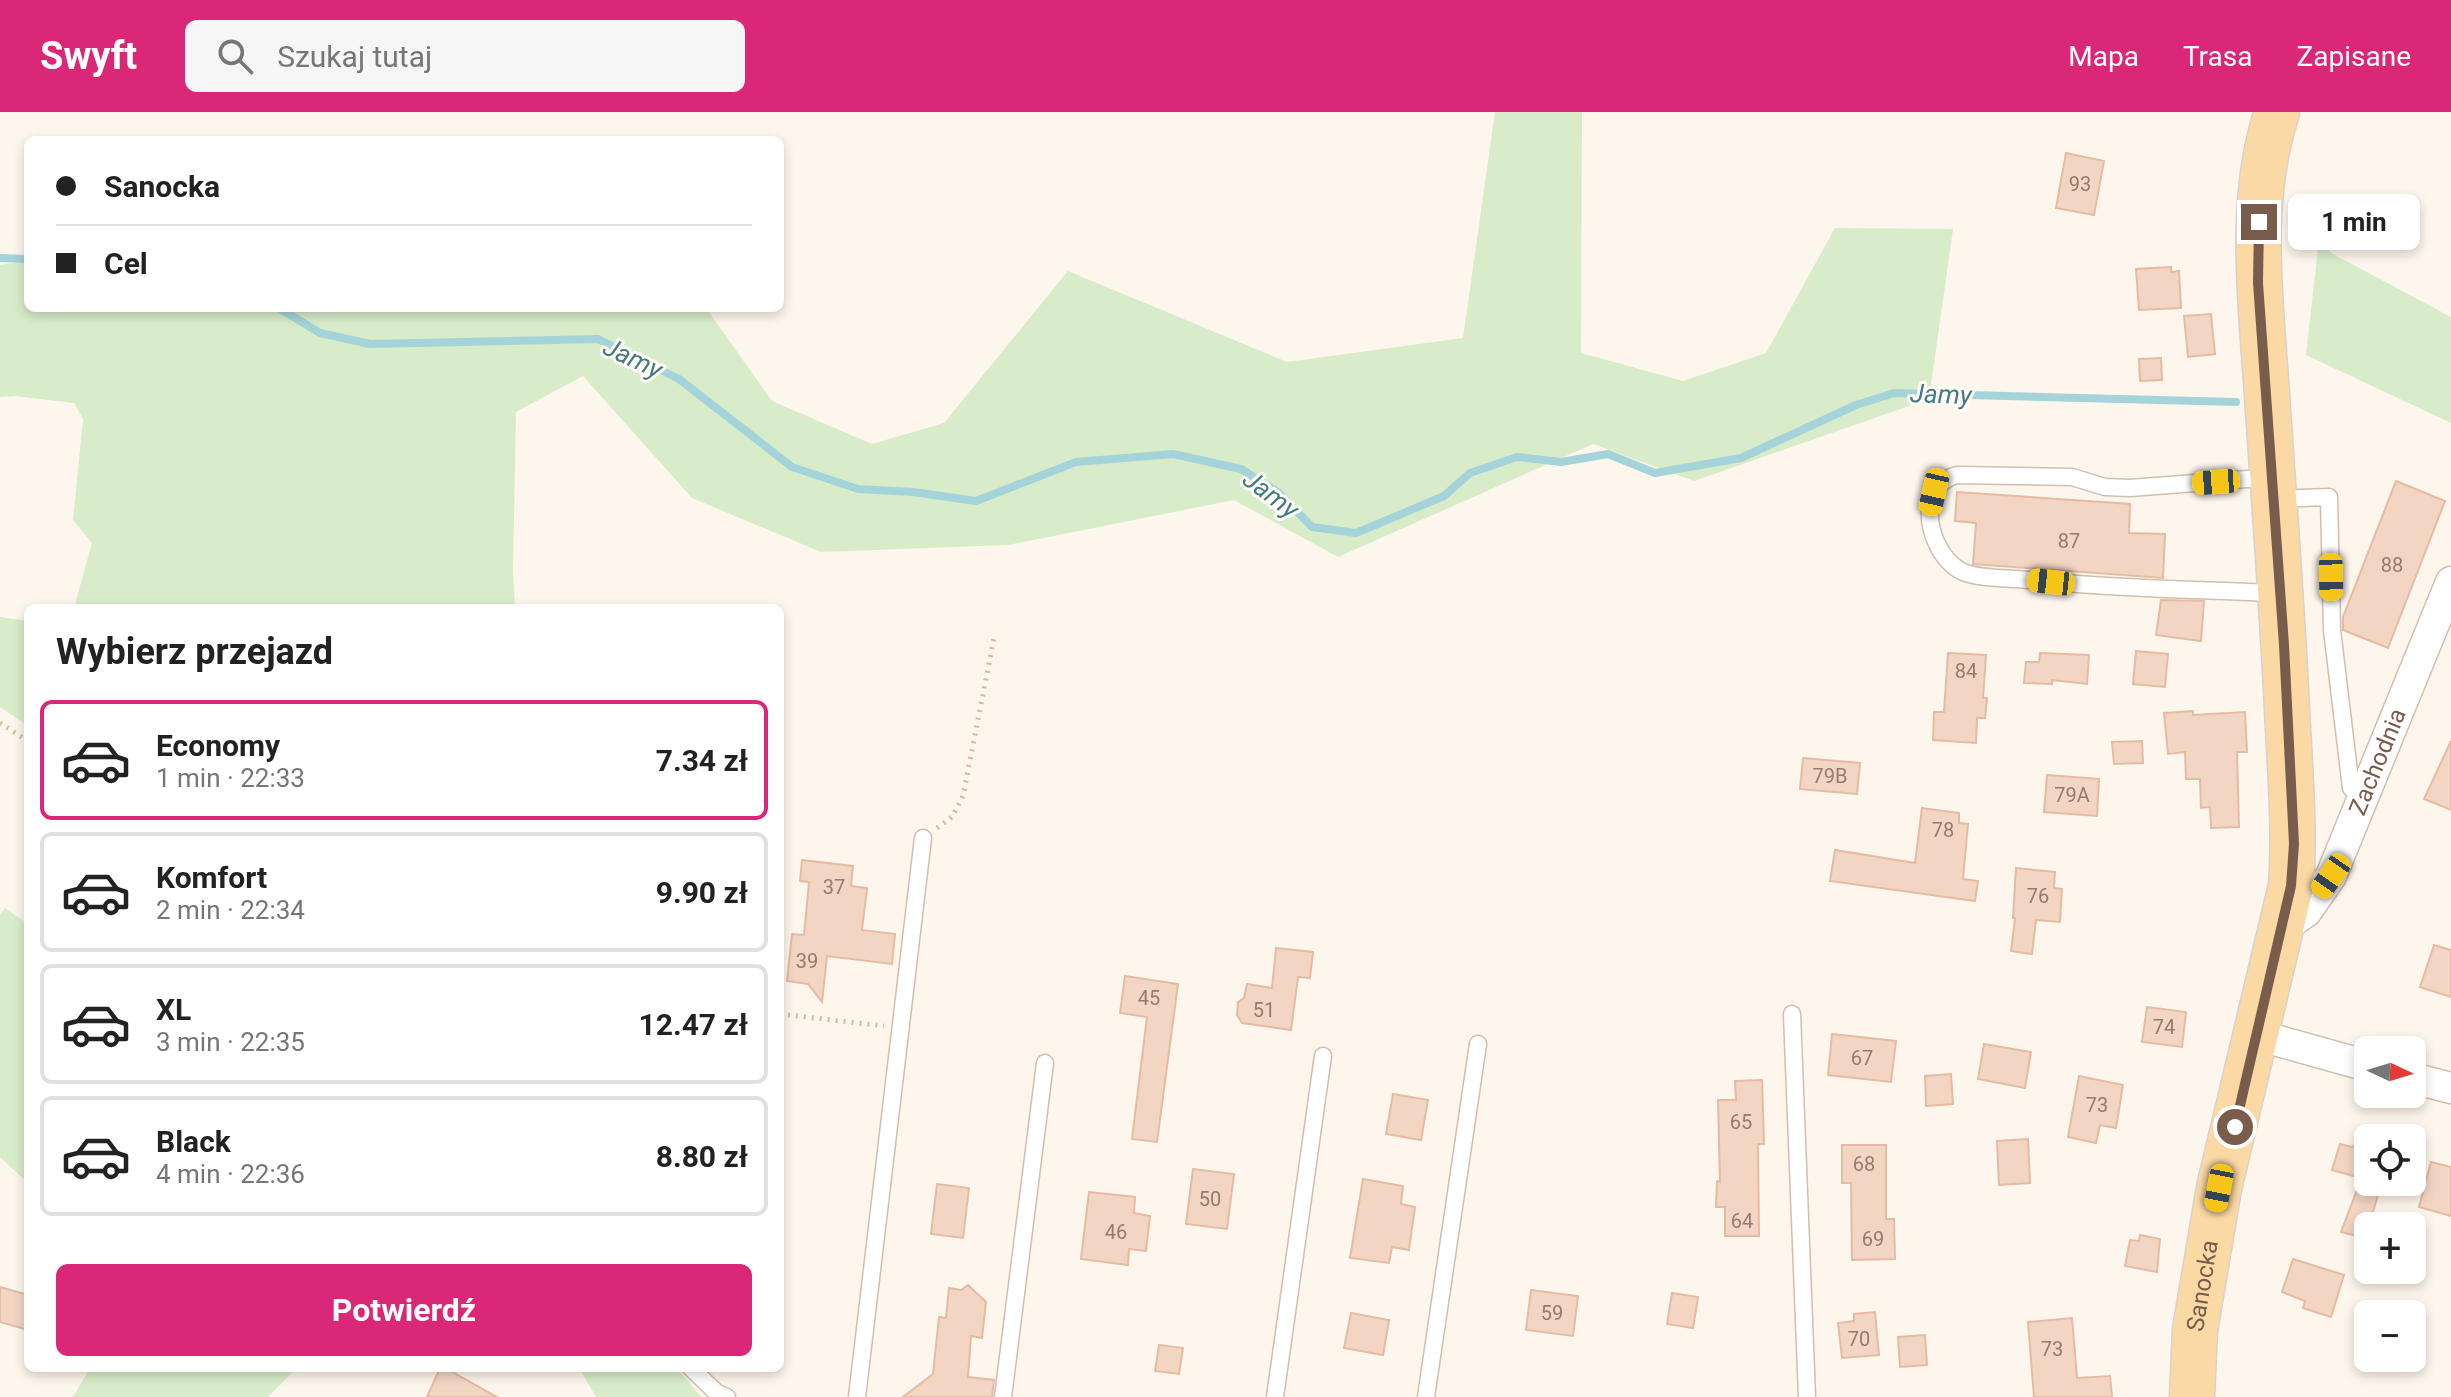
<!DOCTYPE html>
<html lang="pl">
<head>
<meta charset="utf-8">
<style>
	body { margin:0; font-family:Roboto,sans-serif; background:#f6f6f6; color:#222; height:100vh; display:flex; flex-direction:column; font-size:30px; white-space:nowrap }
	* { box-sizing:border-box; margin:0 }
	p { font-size:26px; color:#767676 }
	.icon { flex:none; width:44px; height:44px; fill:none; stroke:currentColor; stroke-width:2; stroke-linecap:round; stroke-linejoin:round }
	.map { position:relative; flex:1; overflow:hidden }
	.panel { position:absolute; left:24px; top:492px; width:760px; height:768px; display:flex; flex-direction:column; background:#fff; border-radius:12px; box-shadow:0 4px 12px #0003 }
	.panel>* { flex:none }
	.guide { position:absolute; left:24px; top:24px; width:760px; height:176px; border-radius:12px; box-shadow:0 4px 12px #0003; display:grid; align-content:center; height:176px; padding:0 32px; background:#fff }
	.needle { width:52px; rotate:94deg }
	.tools { position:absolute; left:2354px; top:924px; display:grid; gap:16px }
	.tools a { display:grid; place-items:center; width:72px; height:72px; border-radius:12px; background:#fff; box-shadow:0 4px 12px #0003; font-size:40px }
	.end { position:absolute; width:36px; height:36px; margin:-18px; border:10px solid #7a5c4d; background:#fff; box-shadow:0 0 0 4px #fff }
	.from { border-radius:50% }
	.bubble { position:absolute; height:56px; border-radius:12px; background:#fff; box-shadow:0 4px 12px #0003; font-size:26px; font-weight:700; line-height:56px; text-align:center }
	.car { position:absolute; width:24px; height:48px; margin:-24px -12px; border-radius:10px; box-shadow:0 0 6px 2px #0007; background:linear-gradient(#f5c518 24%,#345 0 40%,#f5c518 0 76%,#345 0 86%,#f5c518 0) }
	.guide b { display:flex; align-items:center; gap:28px; height:76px; font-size:30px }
	.guide b+b { border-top:2px solid #e0e0e0 }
	.guide i { width:20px; height:20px; background:#222 }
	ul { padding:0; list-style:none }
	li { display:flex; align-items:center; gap:24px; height:120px; margin:0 16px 12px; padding:0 16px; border:4px solid #e0e0e0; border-radius:12px }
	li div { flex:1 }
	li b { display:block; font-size:30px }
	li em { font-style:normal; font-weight:700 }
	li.selected { border-color:#db2777 }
	li>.icon { width:72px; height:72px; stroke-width:1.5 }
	h2 { padding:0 32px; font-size:36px; line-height:96px }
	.cta { display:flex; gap:16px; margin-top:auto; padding:16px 32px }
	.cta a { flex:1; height:92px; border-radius:12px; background:#db2777; color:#fff; font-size:32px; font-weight:700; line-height:92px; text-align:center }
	header { display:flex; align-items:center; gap:48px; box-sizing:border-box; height:112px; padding:0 40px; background:#db2777; color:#fff }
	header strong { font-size:38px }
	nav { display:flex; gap:44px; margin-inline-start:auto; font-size:28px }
	.search { width:560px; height:72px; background:#f6f6f6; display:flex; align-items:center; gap:20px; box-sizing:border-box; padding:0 28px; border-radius:12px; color:#767676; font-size:30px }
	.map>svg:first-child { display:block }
	.green { fill:#d8ecc9 }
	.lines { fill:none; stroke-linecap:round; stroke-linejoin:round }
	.stream { stroke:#a5d3da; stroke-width:8 }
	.building { fill:#f3d5c3; stroke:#e6bba3; stroke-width:2 }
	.lane-casing { stroke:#d1beb0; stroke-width:19 }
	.street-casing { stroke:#d1beb0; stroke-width:33 }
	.primary-casing { stroke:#dad1cd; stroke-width:47 }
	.path { stroke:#d9b8a5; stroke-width:5; stroke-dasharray:2 6; stroke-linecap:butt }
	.lane { stroke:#fff; stroke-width:16 }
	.street { stroke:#fff; stroke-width:30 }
	.primary { stroke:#fbd9a5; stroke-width:44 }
	.route { stroke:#7a5c4d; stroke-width:10 }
	.labels { text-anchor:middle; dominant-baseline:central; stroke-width:6; stroke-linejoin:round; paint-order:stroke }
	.number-label { font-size:20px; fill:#987a6a }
	.street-label { font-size:24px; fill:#7a5c4d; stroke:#fffaf3 }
	.water-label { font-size:26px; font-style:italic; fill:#437c86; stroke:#fffaf3 }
</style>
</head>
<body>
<header>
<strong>Swyft</strong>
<div class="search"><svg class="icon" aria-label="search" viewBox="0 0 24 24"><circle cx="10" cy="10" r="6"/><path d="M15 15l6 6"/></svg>Szukaj tutaj</div>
<nav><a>Mapa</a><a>Trasa</a><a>Zapisane</a></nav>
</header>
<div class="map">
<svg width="2451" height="1285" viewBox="0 0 2451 1285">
	<rect width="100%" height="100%" fill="#fdf6ec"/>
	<g class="green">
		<path d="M1495,0H1582L1581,241L1683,269L1766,241L1835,116L1953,117L1929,287L1694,369L1593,332L1338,445L1234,388L1008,433L821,440L692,386L583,264L516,300L513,459L515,496H74L92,431L73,408L83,307L74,291L15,284L0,285V153L28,148V196H706L772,289L872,332L944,311L1068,159L1287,250L1463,226Z"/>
		<path d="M2320,118L2331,141L2451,205V311L2306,243Z"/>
		<path d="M0,505L28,509V614L0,595Z"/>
		<path d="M5,796L28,812V1071L0,1045V803Z"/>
		<path d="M90,1256H297L268,1285H73Z"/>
		<path d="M579,1256H677L701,1285H596Z"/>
	</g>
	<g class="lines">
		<g class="stream">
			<path d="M0,146L28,147"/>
			<path d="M279,196L320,221L370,232L598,227L679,267L792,355L858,377L913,380L976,389L1076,350L1173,342L1241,357L1279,381L1312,415L1356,421L1444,384L1470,361L1517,345L1561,350L1608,342L1655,361L1741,346L1856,293L1894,281L2236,290"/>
		</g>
	</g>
	<g class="building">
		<path d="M2066,41L2104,49L2094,103L2056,96Z"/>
		<path d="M2171,155V160L2179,159L2181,196L2139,198L2136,157Z"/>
		<path d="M2211,202L2215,242L2188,245L2184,204Z"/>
		<path d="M2161,246L2162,268L2140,269L2139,247Z"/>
		<path d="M2396,369L2445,389L2388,536L2343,518V505Z"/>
		<path d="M1957,380L2130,392L2129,421L2165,422L2163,466L1973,452L1976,411L1955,409Z"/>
		<path d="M2161,488L2204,489L2201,529L2156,523Z"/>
		<path d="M2136,539L2168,542L2165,575L2133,572Z"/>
		<path d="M1948,541L1986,543L1983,586H1987L1985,606H1977L1976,631L1933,628L1934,600H1944Z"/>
		<path d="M2040,541L2089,543L2087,572L2052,568V572L2024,571L2026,550H2039Z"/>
		<path d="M2193,599V603L2245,600L2247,640H2237L2239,715L2211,716L2210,695L2201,696L2200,667H2186L2185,640L2168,642L2164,601Z"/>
		<path d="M2142,629L2143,651L2114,652L2112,630Z"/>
		<path d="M2451,629V698L2424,687Z"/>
		<path d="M1803,646L1860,651L1857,682L1800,677Z"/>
		<path d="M2047,663L2099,667L2097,704L2044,700Z"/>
		<path d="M1922,696L1959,701V711L1968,712L1963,767L1978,769L1975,789L1830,769L1835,738L1915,751Z"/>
		<path d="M802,748L853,754L851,774L867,776L862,818L895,822L892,852L827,844L822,890L808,872L787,869L792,822L804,823L809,770L800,769Z"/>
		<path d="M2016,756L2055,760L2054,776L2062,777L2060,810L2036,808L2032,842L2011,839L2015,806H2013Z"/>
		<path d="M2434,833L2451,838V885L2420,875Z"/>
		<path d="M1276,836L1313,840L1310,866L1298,865L1291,918L1242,911L1237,903L1238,890L1244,886L1247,872L1272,876Z"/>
		<path d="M1125,864L1178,872L1157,1030L1132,1027L1147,905L1120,901Z"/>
		<path d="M2147,895L2186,900L2182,935L2142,930Z"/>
		<path d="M1832,922L1896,929L1891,970L1828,963Z"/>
		<path d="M1984,932L2031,940L2025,976L1978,967Z"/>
		<path d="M1951,962L1953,992L1926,994L1925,964Z"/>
		<path d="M2079,964L2123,973L2116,1016L2100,1013L2096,1031L2068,1025Z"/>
		<path d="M1762,968L1764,1032H1758L1759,1124H1725V1095H1716L1717,1069L1720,1070L1718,988H1736L1735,969Z"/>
		<path d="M1393,982L1428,988L1421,1028L1386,1022Z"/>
		<path d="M2368,1022V1068L2332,1058L2340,1032L2352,1035Z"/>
		<path d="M2028,1027L2030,1071L1999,1073L1997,1029Z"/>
		<path d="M1842,1033H1886V1107H1894L1895,1147L1852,1148L1851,1071H1842Z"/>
		<path d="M2431,1050L2451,1055V1104L2419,1095Z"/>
		<path d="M1193,1057L1234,1062L1227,1117L1186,1112Z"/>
		<path d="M1363,1067L1403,1074L1401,1092L1415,1095L1409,1138L1392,1135L1389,1151L1350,1146Z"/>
		<path d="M2360,1070H2382L2365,1126L2341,1120Z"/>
		<path d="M937,1072L969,1076L963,1126L931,1122Z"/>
		<path d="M1089,1080L1135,1085L1134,1101L1150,1104L1146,1139L1129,1137L1128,1153L1081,1147Z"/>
		<path d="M2140,1123L2160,1127L2157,1160L2125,1154L2130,1128L2139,1129Z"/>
		<path d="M2293,1147L2344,1163L2331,1205L2303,1196L2305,1189L2282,1180Z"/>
		<path d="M968,1173L986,1190L982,1226L971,1224L968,1265L994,1268L992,1285H903L933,1262L939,1205L946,1206L949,1176L961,1178Z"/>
		<path d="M0,1175L28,1183V1218L0,1210Z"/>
		<path d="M1531,1178L1578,1184L1573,1224L1526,1218Z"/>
		<path d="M1672,1181L1698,1185L1693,1216L1667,1212Z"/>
		<path d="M1875,1200L1879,1243L1842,1246L1838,1211L1854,1209V1202Z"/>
		<path d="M1351,1201L1389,1208L1383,1243L1344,1236Z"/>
		<path d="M2072,1206L2077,1266L2110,1264L2112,1285H2034L2028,1210Z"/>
		<path d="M1925,1223L1927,1253L1900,1255L1898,1225Z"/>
		<path d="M1159,1233L1183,1236L1179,1262L1155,1259Z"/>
		<path d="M440,1256H445L497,1285H427Z"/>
	</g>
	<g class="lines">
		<defs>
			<g id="lane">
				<path d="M2273,365L2130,376L2105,375L2072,365L1957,363C1941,367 1935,377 1931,392C1926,416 1940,449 1963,460C1979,467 2011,466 2029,468C2112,476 2196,478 2279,481"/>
				<path d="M2274,387L2329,385L2332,518L2351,676L2363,686"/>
				<path d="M1792,902L1807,1285"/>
				<path d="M691,1256L717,1281L727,1285"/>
				<path d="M857,1285L923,726"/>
				<path d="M1003,1285L1045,951"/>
				<path d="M1275,1285L1323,944"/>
				<path d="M1426,1285L1478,932"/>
			</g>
			<g id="street">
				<path id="s1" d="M2282,816L2306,800L2331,764L2451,470"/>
				<path d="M2257,923L2368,954"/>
				<path d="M2412,966L2451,976"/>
			</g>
			<g id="primary">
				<path id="s2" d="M2192,1285L2195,1218L2219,1076L2291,774C2295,715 2290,657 2287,598C2282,493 2274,388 2267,283C2261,190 2247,91 2277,0"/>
			</g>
		</defs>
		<use href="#lane" class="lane-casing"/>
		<use href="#street" class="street-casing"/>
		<use href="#primary" class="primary-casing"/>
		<g class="path">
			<path d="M0,611L28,629"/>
			<path d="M937,716L952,705L963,684L994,526"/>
			<path d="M780,902L884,914"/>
		</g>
		<use href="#lane" class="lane"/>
		<use href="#street" class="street"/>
		<use href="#primary" class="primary"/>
	</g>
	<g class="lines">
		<path class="route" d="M2235,1015L2291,774L2294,732L2284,533L2258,171L2259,110"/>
	</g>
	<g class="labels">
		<g class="number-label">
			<text x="2080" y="72">93</text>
			<text x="2069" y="429">87</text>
			<text x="2392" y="453">88</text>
			<text x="1966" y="559">84</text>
			<text x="1830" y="664">79B</text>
			<text x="2072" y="683">79A</text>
			<text x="1943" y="718">78</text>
			<text x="834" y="775">37</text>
			<text x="2038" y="784">76</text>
			<text x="807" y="849">39</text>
			<text x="1149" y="886">45</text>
			<text x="1264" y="898">51</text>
			<text x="2164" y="915">74</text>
			<text x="1862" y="946">67</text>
			<text x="2097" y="993">73</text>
			<text x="1741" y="1010">65</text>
			<text x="1864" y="1052">68</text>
			<text x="1210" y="1087">50</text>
			<text x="1742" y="1109">64</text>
			<text x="1116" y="1120">46</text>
			<text x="1873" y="1127">69</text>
			<text x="1552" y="1201">59</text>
			<text x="1859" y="1227">70</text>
			<text x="2052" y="1237">73</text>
		</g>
		<g class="street-label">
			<text stroke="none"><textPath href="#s1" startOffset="196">Zachodnia</textPath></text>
			<text stroke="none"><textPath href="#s2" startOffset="112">Sanocka</textPath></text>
		</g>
		<g class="water-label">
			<text transform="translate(633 246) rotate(25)">Jamy</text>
			<text transform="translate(1941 282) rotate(2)">Jamy</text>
			<text transform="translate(1271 382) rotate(37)">Jamy</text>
		</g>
	</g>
</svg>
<div class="tools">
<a><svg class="needle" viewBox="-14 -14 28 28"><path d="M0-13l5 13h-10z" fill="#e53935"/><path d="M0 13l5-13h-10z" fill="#767676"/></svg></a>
<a><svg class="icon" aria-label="locate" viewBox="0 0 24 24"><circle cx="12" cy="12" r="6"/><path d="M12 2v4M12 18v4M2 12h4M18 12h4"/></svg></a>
<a>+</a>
<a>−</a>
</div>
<i class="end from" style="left:2235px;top:1015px"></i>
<i class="end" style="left:2259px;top:110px"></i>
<div class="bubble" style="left:2288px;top:82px;width:132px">1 min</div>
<i class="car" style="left:2216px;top:370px;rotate:266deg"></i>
<i class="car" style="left:1934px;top:380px;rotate:193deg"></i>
<i class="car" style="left:2331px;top:465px;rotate:179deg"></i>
<i class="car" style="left:2051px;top:470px;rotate:276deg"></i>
<i class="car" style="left:2331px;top:764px;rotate:215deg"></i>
<i class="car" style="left:2219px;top:1076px;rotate:191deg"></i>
<div class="guide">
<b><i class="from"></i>Sanocka</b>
<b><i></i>Cel</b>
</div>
<section class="panel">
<h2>Wybierz przejazd</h2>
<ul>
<li class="selected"><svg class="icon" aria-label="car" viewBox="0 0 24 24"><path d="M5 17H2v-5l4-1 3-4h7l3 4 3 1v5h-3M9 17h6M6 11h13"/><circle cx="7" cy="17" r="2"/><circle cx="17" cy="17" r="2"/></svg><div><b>Economy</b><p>1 min · 22:33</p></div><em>7.34 zł</em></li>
<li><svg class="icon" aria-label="car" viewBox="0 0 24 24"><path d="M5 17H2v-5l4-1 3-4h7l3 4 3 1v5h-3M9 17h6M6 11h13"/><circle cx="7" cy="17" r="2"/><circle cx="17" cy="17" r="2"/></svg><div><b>Komfort</b><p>2 min · 22:34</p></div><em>9.90 zł</em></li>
<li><svg class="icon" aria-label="car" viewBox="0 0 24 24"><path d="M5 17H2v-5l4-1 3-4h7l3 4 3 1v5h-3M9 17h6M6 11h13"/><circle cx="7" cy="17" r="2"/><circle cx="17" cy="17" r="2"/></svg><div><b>XL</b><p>3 min · 22:35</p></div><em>12.47 zł</em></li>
<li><svg class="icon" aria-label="car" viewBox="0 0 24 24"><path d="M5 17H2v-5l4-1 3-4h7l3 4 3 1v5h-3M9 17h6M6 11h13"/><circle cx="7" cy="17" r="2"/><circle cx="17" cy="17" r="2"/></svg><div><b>Black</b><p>4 min · 22:36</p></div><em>8.80 zł</em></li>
</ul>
<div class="cta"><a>Potwierdź</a></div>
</section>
</div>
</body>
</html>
